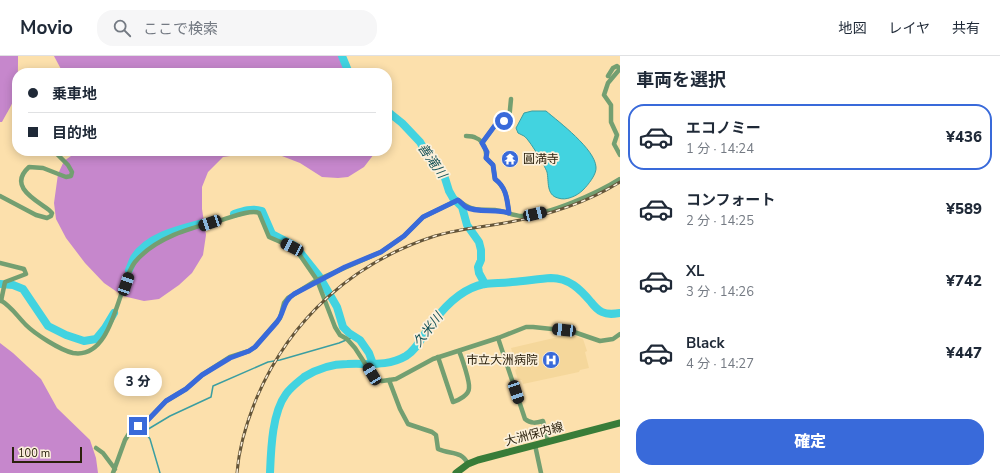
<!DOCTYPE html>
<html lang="ja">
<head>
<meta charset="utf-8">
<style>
	body { margin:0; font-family:"Nunito Sans","Noto Sans JP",sans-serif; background:#f6f6f7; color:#1f2937; height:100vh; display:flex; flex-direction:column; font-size:15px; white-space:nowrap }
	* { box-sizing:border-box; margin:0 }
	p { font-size:13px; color:#747a83 }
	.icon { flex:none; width:22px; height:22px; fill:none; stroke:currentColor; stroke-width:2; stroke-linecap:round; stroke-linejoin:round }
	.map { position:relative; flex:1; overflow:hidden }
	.sheet { display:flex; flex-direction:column; background:#fff; width:380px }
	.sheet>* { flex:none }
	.top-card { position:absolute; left:12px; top:12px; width:380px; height:88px; border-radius:16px; box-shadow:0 2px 10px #0003; display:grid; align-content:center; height:88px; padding:0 16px; background:#fff }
	.scale { position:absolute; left:12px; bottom:10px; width:70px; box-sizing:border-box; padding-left:4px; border:2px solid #2b210d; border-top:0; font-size:11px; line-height:14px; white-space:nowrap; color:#2b210d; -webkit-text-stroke:3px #fbf0db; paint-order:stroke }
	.end { position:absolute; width:18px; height:18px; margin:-9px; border:5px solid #396ada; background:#fff; box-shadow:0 0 0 2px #fff }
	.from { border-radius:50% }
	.bubble { position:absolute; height:28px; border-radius:14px; background:#fff; box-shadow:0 2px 10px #0003; font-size:13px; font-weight:800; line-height:28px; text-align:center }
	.car { position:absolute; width:12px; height:24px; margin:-12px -6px; border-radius:5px; box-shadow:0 0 3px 1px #0007; background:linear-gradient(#222 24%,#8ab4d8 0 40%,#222 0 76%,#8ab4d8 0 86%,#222 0) }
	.top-card b { display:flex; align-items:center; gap:14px; height:38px; font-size:15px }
	.top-card b+b { border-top:1px solid #e0e1e3 }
	.top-card i { width:10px; height:10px; background:#1f2937 }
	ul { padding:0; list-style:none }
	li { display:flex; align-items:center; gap:12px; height:66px; margin:0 8px 6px; padding:0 8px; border:2px solid transparent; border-radius:16px }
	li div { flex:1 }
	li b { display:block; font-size:15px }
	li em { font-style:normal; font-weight:800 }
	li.on { border-color:#396ada }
	li>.icon { width:36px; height:36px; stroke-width:1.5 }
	h2 { padding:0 16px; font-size:18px; line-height:48px }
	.primary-button { display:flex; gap:8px; margin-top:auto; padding:8px 16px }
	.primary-button a { flex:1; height:46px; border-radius:16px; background:#396ada; color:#fff; font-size:16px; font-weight:800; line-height:46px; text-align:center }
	header { display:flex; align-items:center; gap:24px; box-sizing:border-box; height:56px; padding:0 20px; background:#fff; border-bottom:1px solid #e0e1e3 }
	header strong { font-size:19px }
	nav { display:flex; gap:22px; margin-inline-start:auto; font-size:14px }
	.search { width:280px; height:36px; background:#f6f6f7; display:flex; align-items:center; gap:10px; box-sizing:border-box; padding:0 14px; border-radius:16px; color:#747a83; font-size:15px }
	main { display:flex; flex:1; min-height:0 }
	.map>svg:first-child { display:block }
	.built { fill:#f5d79b }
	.forest { fill:#c687cc }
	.water { fill:#42d3e0; stroke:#3b9ea1 }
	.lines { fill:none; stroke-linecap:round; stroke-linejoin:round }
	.stream { stroke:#3b9ea1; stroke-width:1.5 }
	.river { stroke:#42d3e0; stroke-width:8 }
	.minor { stroke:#739f71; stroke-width:4.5 }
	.secondary { stroke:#387c38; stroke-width:7 }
	.rail-casing { stroke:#645539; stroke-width:3 }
	.rail { stroke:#fbf0db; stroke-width:1.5; stroke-dasharray:4.5; stroke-linecap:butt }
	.route { stroke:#396ada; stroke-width:5 }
	.labels { text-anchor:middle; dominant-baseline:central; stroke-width:3.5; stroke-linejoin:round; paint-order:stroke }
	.poi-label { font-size:12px; fill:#2b210d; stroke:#fbf0db; text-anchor:start }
	.street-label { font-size:12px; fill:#2b210d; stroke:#fbf0db }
	.water-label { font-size:13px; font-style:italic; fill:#185459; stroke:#fbf0db }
</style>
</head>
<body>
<header>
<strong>Movio</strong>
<div class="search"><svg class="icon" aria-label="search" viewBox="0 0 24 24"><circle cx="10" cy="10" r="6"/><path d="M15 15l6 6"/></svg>ここで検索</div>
<nav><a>地図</a><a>レイヤ</a><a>共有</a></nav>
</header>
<main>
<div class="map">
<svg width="620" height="417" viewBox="0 0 620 417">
	<rect width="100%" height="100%" fill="#fce0ac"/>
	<path class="built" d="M571,278L583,283L587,295L585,296L589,312L580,314L579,316L523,328L522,324H518L515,314L517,313L511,292Z"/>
	<g class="forest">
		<path d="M0,0H18C18,11 18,20 17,31C16,43 8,55 2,66H0Z"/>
		<path d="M54,0H344L353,17H63Z"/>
		<path d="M78,95H267L223,101L208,116L202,131V153L206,179L203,199L192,217L179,229L159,243L144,245L123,240L104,227L85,207L66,182L56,163L54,147L58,118L64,105Z"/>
		<path d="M269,95H374V98L364,111L348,121L338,122L322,121L300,107Z"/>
		<path d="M0,287L13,297L41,323L57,352L90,384L96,402L98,417H0Z"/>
	</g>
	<path class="water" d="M532,55H546C559,66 595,93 596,111C597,118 588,129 583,134C577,140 566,145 558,142C546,139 549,125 547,116C545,110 529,83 524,80C522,79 520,78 518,77L516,72L524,57Z"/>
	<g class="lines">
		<g class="stream">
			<path d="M145,376L150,383L160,417"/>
			<path d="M130,378L145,375L170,360L211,341L213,330L268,306L280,304L339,287L351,282L353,280"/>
		</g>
		<g class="river">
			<path d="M342,0L349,17"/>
			<path d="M387,55L402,67L420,86L431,105L439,112L444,119L449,135L453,142L462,151L467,169L479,186L481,194V204L478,211L479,217L485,228"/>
			<path d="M234,158C243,155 252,152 262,155L272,178L295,190L319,220L337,251L343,271L349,277L360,284L369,297L373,308"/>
			<path d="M129,214C131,210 132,206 134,202C148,180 180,173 203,167"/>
			<path d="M0,228L13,229L23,233L48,270L66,279L84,285L96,283L105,272L114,257"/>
			<path d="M270,417C271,393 272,357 286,338C291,331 298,326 304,321C317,313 331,308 347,308C368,307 387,311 406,300C419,292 424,276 434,265C446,249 464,232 484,228C493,227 503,227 512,226C525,225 538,223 551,222C569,222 580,233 591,246C594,250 598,254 602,256C608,259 614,258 620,257"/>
		</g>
		<g class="minor">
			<path d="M608,20L613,12L617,10L619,12V14L608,27L604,39L611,49V66L617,79L614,88L620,99"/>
			<path d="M466,80C469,80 473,80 476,82C484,85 487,95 486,102L493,109L495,123C507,132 507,144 509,157"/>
			<path d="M482,87L496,68L499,65L509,64L511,43"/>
			<path d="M0,140L36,159L47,162L51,160L52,157L49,154C34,143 8,130 29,111L43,112L66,121L71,120L72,116L68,109L54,95"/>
			<path d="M0,207L24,213L26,218L5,226L1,245"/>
			<path d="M0,244C11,250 17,260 26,269C35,278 60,294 73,297C114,304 118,227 135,206C156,181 191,172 221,164C229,162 251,153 259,157L269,181L292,191L297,195L317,224L335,271L340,279L347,283L355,292L375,323L382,325L396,323L433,303L498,282L526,271H533L571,275L600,285L613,283L620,278"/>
			<path d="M498,282L525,363C531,368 536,367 543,365L548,385"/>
			<path d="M438,301L453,346C459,344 469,339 469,332C470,326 462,302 459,295"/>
			<path d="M389,324L400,353L408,368L432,376L436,379L438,393C451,399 461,394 468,408"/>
			<path d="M535,389L541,417"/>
			<path d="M96,392L103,397L115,413"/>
			<path d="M113,417L125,384L130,376L145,367L166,345L186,333L202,319L230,301L249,295L255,291L280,262L284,247L288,242L317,224L381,196L404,180L423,161L458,144C472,156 478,153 495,154C505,155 513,160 522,160C549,159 598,137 620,123"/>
		</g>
		<path class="secondary" d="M456,417L468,408L478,404L620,367"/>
		<defs>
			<path id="rail" d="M237,417C239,391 247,365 257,341C291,262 354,206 435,180C460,172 485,171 510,166C549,159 586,147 620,126"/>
		</defs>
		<use href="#rail" class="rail-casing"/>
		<use href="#rail" class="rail"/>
	</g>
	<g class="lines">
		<path class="route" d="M138,370L145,367L166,345L186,333L202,319L230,302L249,295L255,291L277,266C285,256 282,246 294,238L345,211L381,196L404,180L423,161L458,144C461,146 463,149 466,151C476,157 496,153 509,157C507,144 507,132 495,123L493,109L486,102L487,96L482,87L496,68L499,65H504"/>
	</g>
	<defs>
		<symbol id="temple-disc" viewBox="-11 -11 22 22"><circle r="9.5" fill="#396ada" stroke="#fbf0db"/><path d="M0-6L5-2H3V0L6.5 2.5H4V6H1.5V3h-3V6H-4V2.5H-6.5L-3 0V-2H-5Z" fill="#fff"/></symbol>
		<symbol id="hospital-disc" viewBox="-11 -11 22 22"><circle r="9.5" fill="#396ada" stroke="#fbf0db"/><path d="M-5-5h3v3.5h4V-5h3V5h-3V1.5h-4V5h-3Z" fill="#fff"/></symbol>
	</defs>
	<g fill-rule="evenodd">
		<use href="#temple-disc" x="500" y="93" width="20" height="20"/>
		<use href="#hospital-disc" x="541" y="294" width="20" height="20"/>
	</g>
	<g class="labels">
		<g class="poi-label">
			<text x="523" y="103">圓満寺</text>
			<text x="538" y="304" text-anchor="end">市立大洲病院</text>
		</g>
		<g class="street-label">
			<text transform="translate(534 378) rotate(-15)">大洲保内線</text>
		</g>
		<g class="water-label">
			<text transform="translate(432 105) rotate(55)">善滝川</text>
			<text transform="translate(428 274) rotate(-52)">久米川</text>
		</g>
	</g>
</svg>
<div class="scale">100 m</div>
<i class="end from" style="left:504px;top:65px"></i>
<i class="end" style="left:138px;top:370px"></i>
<div class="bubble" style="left:114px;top:312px;width:48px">3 分</div>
<i class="car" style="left:535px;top:158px;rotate:77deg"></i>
<i class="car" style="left:210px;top:167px;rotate:251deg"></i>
<i class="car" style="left:292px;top:191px;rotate:296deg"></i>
<i class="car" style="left:126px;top:228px;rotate:19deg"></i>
<i class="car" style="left:564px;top:274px;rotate:276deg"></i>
<i class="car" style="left:372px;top:318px;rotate:329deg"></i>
<i class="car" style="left:516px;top:336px;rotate:162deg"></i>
<div class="top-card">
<b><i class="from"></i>乗車地</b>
<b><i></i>目的地</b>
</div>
</div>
<section class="sheet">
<h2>車両を選択</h2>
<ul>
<li class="on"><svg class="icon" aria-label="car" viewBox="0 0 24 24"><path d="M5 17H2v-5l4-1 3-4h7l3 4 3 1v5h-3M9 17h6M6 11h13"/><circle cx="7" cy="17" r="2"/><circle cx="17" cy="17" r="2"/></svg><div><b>エコノミー</b><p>1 分 · 14:24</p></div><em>¥436</em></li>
<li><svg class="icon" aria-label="car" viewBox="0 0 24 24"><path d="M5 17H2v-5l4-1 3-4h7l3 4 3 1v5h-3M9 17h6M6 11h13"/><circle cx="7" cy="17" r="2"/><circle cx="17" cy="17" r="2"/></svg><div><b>コンフォート</b><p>2 分 · 14:25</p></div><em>¥589</em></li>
<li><svg class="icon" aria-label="car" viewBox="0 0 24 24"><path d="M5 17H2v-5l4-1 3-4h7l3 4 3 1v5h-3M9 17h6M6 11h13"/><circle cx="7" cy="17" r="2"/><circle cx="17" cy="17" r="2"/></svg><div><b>XL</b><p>3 分 · 14:26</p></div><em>¥742</em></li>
<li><svg class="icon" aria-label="car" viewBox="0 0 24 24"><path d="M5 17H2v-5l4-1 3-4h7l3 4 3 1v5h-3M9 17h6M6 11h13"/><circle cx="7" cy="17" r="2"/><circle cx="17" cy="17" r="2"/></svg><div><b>Black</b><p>4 分 · 14:27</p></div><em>¥447</em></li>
</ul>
<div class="primary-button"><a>確定</a></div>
</section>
</main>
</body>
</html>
